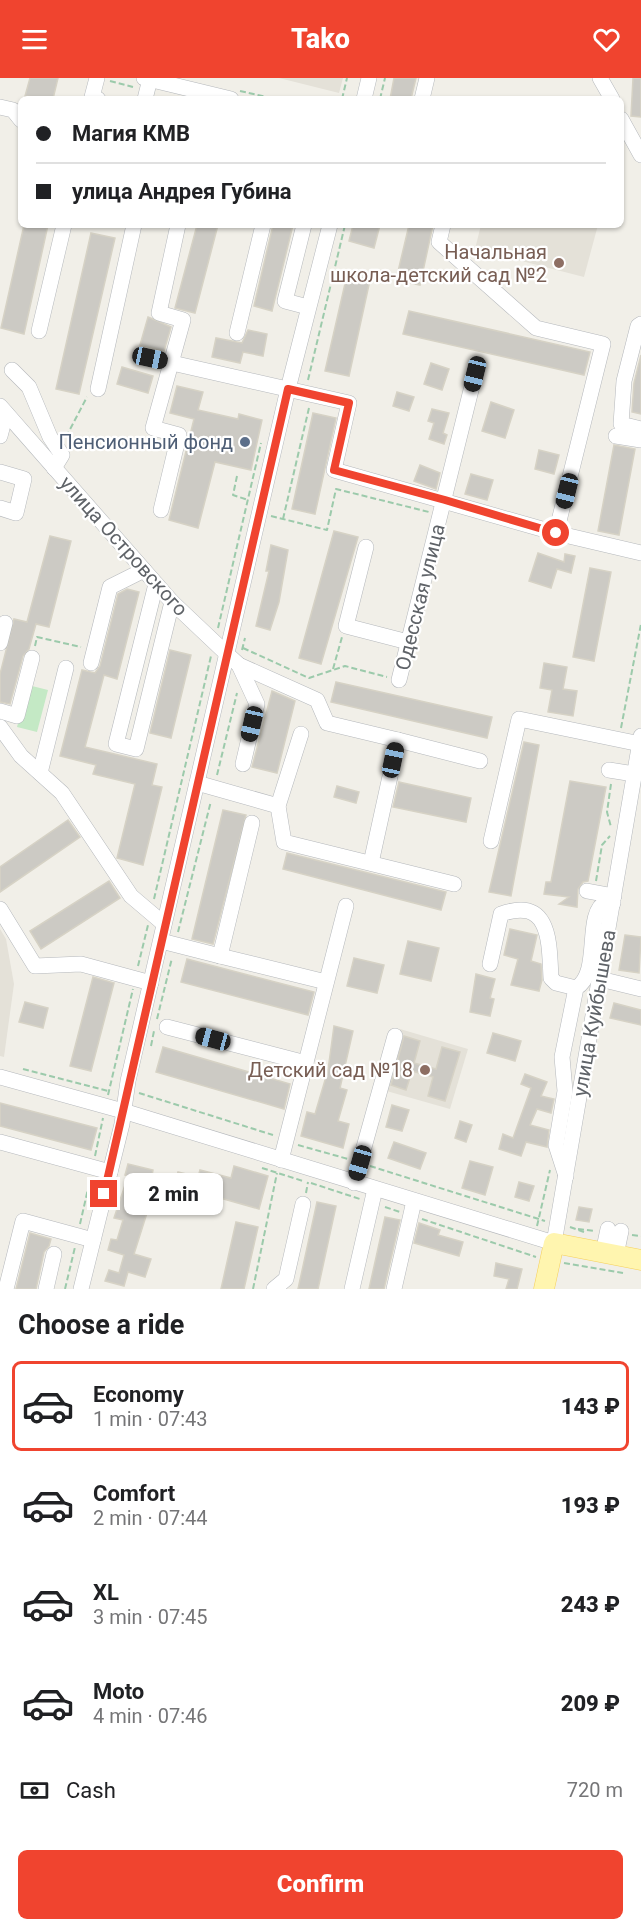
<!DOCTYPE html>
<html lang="en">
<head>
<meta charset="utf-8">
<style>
	body { margin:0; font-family:Roboto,sans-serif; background:#f6f6f6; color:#202124; height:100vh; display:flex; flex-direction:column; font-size:22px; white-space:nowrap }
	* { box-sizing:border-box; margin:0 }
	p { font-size:20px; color:#757577 }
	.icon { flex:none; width:33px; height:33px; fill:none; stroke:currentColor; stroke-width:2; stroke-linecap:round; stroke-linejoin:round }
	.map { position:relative; height:1211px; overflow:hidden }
	.details { display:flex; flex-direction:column; background:#fff; flex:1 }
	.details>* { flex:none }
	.guide { position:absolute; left:18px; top:18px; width:606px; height:132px; border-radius:9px; box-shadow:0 2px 4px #0004; display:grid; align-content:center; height:132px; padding:0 18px; background:#fff }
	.end { position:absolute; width:27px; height:27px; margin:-14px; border:8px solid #f0442f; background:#fff; box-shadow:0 0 0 3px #fff }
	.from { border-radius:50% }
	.bubble { position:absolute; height:42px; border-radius:9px; background:#fff; box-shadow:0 2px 4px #0004; font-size:20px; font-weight:800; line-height:42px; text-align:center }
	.car { position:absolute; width:18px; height:36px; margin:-18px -9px; border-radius:8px; box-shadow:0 0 4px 2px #0007; background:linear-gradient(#222 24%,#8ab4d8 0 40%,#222 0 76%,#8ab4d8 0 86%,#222 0) }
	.guide b { display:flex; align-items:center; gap:21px; height:57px; font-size:22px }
	.guide b+b { border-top:2px solid #e0e0e0 }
	.guide i { width:15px; height:15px; background:#202124 }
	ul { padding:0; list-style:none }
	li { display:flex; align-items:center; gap:18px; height:90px; margin:0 12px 9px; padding:0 6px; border:3px solid transparent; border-radius:9px }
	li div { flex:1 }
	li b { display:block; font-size:22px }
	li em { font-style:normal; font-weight:800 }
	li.active { border-color:#f0442f }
	li>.icon { width:54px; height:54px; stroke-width:1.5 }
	h2 { padding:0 18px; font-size:27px; line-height:72px }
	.pay { display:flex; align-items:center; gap:15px; height:66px; padding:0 18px; font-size:22px }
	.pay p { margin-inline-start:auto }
	.button { display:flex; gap:12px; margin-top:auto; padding:12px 18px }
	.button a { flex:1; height:69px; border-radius:9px; background:#f0442f; color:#fff; font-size:24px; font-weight:800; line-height:69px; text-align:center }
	header { display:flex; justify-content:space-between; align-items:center; height:78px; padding:0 18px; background:#f0442f; color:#fff; font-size:27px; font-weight:800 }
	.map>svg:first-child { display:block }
	.education { fill:#e4e1d8 }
	.green { fill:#c4e9c5 }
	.building { fill:#cccac4; stroke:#d6d2c5; stroke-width:1.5 }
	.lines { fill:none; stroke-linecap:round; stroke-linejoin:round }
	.minor-casing { stroke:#b5b8bc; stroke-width:16 }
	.major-casing { stroke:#f6d05b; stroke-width:21 }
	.path { stroke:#9ccaab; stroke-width:2; stroke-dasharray:6 3; stroke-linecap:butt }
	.minor { stroke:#fff; stroke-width:15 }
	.major { stroke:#fff5af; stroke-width:20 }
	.route { stroke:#f0442f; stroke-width:8 }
	.education-dot { fill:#8d6e63; stroke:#fff; stroke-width:2 }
	.service-dot { fill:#5c6f8a; stroke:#fff; stroke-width:2 }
	.labels { text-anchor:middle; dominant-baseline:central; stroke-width:4.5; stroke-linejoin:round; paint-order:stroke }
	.education-label { font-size:20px; fill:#785e54; stroke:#fff; text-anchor:end }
	.service-label { font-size:20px; fill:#4e5e75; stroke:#fff; text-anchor:end }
	.street-label { font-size:20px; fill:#5f6368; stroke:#fff }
</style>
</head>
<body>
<header><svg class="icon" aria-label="menu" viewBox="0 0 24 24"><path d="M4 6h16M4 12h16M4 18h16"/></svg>Tako<svg class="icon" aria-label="heart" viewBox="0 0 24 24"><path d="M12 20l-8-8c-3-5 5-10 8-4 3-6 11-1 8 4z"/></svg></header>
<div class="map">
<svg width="641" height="1211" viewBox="0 0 641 1211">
	<rect width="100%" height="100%" fill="#f1efe8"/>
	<g class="education">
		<path d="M279,0H343L339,15Z"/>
		<path d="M481,147H598L584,199L475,171Z"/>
		<path d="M0,851L6,861L14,906L4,979L0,978Z"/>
		<path d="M400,951L468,971L450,1031L383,1012Z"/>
	</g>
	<path class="green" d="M28,607L48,612L37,654L17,649Z"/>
	<g class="building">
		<path d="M30,0H58L53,21L25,18Z"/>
		<path d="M394,0H416L411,21H390Z"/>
		<path d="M633,0H641V39L631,38Z"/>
		<path d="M24,147H48L24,256L1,250Z"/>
		<path d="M197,147H218L195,235L175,230Z"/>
		<path d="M273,147H293L272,233L254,228Z"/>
		<path d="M353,147H380L374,170L349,163Z"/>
		<path d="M409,147H433L420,207L396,202Z"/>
		<path d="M91,155L115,160L79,316L56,311Z"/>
		<path d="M347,197L370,202L349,298L325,293Z"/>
		<path d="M409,233L590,274L584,297L403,256Z"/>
		<path d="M148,239L171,249L164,273L140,267Z"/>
		<path d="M248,252L267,256L263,278L243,274L240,285L212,279L216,260L242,265Z"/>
		<path d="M641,277V336L632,334L634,305Z"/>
		<path d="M431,285L449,291L442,312L424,306Z"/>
		<path d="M122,289L153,298L148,315L117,306Z"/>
		<path d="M177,308L203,314L198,332L238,341L239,336L262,342L251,392L215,384L198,450L169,442L194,341L170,335Z"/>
		<path d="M397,314L414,319L409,333L393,328Z"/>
		<path d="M491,324L514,332L505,360L482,353Z"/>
		<path d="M432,331L449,335L443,355L447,357L444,366L429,361L434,345L428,343Z"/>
		<path d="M313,335L336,340L315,436L292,431Z"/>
		<path d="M614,367L635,371L619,457L598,453Z"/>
		<path d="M539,372L559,377L554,396L535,391Z"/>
		<path d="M420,387L440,395L436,411L414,403Z"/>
		<path d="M471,396L493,402L487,422L465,416Z"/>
		<path d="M334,453L358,459L321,586L299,580Z"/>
		<path d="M50,458L71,463L49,549L36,546L29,571L23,578L10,626L0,624V596L14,541L27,544Z"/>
		<path d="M271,467L288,472L279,524L270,552L256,548L269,493H266Z"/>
		<path d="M538,475L564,484L565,476L575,478L571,495L557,491L551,510L529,503Z"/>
		<path d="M590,490L611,494L594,583L573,579Z"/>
		<path d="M127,511L139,514L117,601L104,597L85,669L157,686L152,707L162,709L143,787L117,780L135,706L93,696L96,687L60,678L82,592L95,595L100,588L118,516Z"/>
		<path d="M170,572L191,577L171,660L150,655Z"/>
		<path d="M544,585L567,589L563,611L577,613L573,638L548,634L552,612L540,610Z"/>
		<path d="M336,604L492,639L487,660L331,624Z"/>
		<path d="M272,613L295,623L277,695L252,689Z"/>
		<path d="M524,664L539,667L511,818L489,814Z"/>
		<path d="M570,703L606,709L588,803L583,804L578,811L577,829L559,826L569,819L544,816L546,804H551Z"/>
		<path d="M399,704L471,720L466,744L393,729Z"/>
		<path d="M337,708L359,714L356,725L334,719Z"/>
		<path d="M223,732L246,737L213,866L192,861Z"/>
		<path d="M68,742L80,759L0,814V789Z"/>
		<path d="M287,775L446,814L441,832L283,791Z"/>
		<path d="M109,803L120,820L41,871L30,853Z"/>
		<path d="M510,851L537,857L531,883L541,886L542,902L539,913L511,907L518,881L504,877Z"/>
		<path d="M625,857L641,859L639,895L619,892Z"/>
		<path d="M408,863L439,870L431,903L400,896Z"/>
		<path d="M354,880L384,887L377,915L347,908Z"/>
		<path d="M187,881L314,914L308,937L181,904Z"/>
		<path d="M476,896L495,901L490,920L494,921L490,938L470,934Z"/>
		<path d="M93,899L114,905L91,993L70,988Z"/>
		<path d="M25,924L48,930L43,950L19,944Z"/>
		<path d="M614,925L641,932V947L610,940Z"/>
		<path d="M334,948L353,953L340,1010L347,1012L338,1043L349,1046L343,1070L301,1058L307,1034L315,1036L328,992Z"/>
		<path d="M493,955L521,963L515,983L487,975Z"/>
		<path d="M404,958L420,963L414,985L436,991L442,969L460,974L445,1023L428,1018L433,999L412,993L406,1012L391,1007Z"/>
		<path d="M163,969L290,1006L284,1031L156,994Z"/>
		<path d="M525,996L547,1004L541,1018L554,1021L551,1035L537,1031L530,1047L549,1052L547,1069L526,1064L521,1078L499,1071L503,1056L513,1060L531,1010L521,1006Z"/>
		<path d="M0,1025L97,1050L91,1072L0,1048Z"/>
		<path d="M392,1027L409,1032L402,1053L386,1049Z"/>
		<path d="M460,1043L472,1047L466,1064L455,1060Z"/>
		<path d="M394,1064L426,1075L420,1091L388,1080Z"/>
		<path d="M470,1083L493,1089L485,1117L462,1110Z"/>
		<path d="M128,1086L153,1092L151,1103L143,1101L135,1131L147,1135L134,1176L151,1181L145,1199L128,1194L124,1208L105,1203L109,1192L119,1195L124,1177L108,1172L111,1161L117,1162L123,1142L114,1140L128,1098L125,1097Z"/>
		<path d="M234,1088L268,1098L259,1131L192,1112L186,1133L169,1128L173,1110L167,1109L170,1099L176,1101L178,1094L198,1099L200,1092L231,1100Z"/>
		<path d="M519,1104L534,1108L529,1123L515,1119Z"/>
		<path d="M317,1124L336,1128L318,1211H298Z"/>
		<path d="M579,1129L592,1131L589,1144L576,1142Z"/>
		<path d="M385,1139L400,1142L384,1211H369Z"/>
		<path d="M236,1144L258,1149L244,1211H221Z"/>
		<path d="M419,1145L440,1152L438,1157L463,1164L459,1178L414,1165Z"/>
		<path d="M30,1155L51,1161L49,1168L44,1174L36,1211H16Z"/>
		<path d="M496,1185L522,1191L517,1211H506L509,1201L494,1198Z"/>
	</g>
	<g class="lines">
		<defs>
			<g id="minor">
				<path d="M97,0L92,19L98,21"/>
				<path d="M144,0L231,21"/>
				<path d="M600,0L612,21"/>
				<path d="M145,21L150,1"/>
				<path d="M364,21L369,0"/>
				<path d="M422,21L427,0"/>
				<path d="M0,29L13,32L21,42"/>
				<path d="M621,41L641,77"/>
				<path d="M304,147L285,223L308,229"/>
				<path d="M443,147L439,164L536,250L603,266L556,455"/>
				<path d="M641,246L638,248L624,303L621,346L641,351"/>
				<path d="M39,253L64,147"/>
				<path d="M237,255L263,147"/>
				<path d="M150,280L349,325L334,392L556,455L641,475"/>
				<path d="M12,292L29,309L50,359L62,377L54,390"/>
				<path d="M98,311L134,147"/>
				<path d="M0,328L172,524L228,577L239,587L317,622L327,645L398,662L371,785"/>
				<path d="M0,358L6,335"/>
				<path d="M616,358L641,362"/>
				<path d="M0,394L24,401L16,435L0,430"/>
				<path d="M161,432L179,357L153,350L183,242L159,235L178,147"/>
				<path d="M366,469L346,548L408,564"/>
				<path d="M156,506L116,666L136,671L172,524"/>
				<path d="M0,565L5,545"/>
				<path d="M91,585L110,509L144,492"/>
				<path d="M239,587L257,626L243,686"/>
				<path d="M399,602L475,296"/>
				<path d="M0,633L17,638L32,580"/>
				<path d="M0,649L21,678L62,715L131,818L164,846"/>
				<path d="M301,656L278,728L284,764L454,806"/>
				<path d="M398,662L480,683"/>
				<path d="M609,692L634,696"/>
				<path d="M40,695L66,590"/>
				<path d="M197,705L278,728"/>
				<path d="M491,763L519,641L640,666"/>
				<path d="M587,813L614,818"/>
				<path d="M0,831L35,888L81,886L151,905"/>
				<path d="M161,863L220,878L252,745"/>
				<path d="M220,878L326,904"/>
				<path d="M490,886L501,836C552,818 549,867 551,900L556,905L576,910"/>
				<path d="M600,901L641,911"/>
				<path d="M167,949L306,985"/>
				<path d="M0,999L123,1033L554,1165L641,658"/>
				<path d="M0,1064L110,1094"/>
				<path d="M281,1082L346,828"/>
				<path d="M566,1098L556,1067L565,1013L562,979L576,910C602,895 583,835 606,824L613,825"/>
				<path d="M354,1105L395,958"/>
				<path d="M603,1175L608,1151"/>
				<path d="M616,1177L621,1153"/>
				<path d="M6,1211L23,1143L93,1162"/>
				<path d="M46,1211L54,1176"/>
				<path d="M81,1211L122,1046L128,1003L288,311L330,147"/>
				<path d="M274,1211L286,1201L303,1126"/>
				<path d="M352,1211L375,1111"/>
				<path d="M394,1211L414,1123"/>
			</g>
			<path id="major" d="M544,1211L554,1165L641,1182"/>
		</defs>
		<use href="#minor" class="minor-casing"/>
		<use href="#major" class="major-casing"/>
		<g class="path">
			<path d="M110,3L133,9"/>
			<path d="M240,13L275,21"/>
			<path d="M342,21L347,0"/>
			<path d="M380,21L385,0"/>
			<path d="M308,302L345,147"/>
			<path d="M66,359L87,319"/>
			<path d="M237,398L233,417L248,422"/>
			<path d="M271,438L327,452L336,411L429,434"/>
			<path d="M283,441L309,330"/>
			<path d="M218,550L261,365"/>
			<path d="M35,568L37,559L81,569"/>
			<path d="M243,570L309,600L345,588L387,599"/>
			<path d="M242,572L245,560"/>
			<path d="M333,591L342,559"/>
			<path d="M621,650L641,546"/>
			<path d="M217,697L237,615"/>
			<path d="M611,706L607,734L611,749"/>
			<path d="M596,803L602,767L610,758"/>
			<path d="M154,821L211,578"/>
			<path d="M178,854L211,723"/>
			<path d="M138,888L148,847"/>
			<path d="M157,941L172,880"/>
			<path d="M151,968L154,953"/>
			<path d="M23,991L108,1013"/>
			<path d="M139,1015L273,1057"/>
			<path d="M108,1017L133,911"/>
			<path d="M298,1067L348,1081"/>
			<path d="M95,1078L103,1040"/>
			<path d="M370,1088L545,1143"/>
			<path d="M262,1090L303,1103"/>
			<path d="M311,1105L360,1121"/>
			<path d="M306,1115L308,1104"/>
			<path d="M385,1129L400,1134"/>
			<path d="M422,1141L536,1179"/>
			<path d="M80,1146L90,1102"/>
			<path d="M537,1148L550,1092"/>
			<path d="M570,1149L584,1154"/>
			<path d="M578,1151L594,1153"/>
			<path d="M632,1157L641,1158"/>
			<path d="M564,1185L623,1195"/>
			<path d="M65,1211L75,1169"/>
			<path d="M253,1211L277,1095"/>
		</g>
		<use href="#minor" class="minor"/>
		<use href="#major" class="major"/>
	</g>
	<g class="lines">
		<path class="route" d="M104,1116L288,311L349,325L334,392L445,422L556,455"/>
	</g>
	<g class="education-dot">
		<circle cx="559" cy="185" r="6"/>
		<circle cx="425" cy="992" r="6"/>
	</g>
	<circle class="service-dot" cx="245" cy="364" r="6"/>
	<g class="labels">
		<g class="education-label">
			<text x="547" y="174">Начальная<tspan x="547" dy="23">школа-детский сад №2</tspan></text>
			<text x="413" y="992">Детский сад №18</text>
		</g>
		<g class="service-label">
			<text x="233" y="364">Пенсионный фонд</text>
		</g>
		<g class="street-label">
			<text transform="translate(124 468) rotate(48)">улица Островского</text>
			<text transform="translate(420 519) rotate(-76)">Одесская улица</text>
			<text transform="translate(594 935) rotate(-80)">улица Куйбышева</text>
		</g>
	</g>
</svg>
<i class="end from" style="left:556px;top:455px"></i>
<i class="end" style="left:104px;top:1116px"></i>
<div class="bubble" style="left:124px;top:1095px;width:99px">2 min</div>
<i class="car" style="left:150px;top:280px;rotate:102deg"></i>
<i class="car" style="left:475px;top:296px;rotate:194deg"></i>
<i class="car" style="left:567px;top:413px;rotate:194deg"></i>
<i class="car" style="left:252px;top:646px;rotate:193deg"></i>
<i class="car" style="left:393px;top:682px;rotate:12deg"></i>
<i class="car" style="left:213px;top:961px;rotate:285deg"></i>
<i class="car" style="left:360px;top:1085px;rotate:196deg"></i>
<div class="guide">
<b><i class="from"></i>Магия КМВ</b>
<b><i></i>улица Андрея Губина</b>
</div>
</div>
<section class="details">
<h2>Choose a ride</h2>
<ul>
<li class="active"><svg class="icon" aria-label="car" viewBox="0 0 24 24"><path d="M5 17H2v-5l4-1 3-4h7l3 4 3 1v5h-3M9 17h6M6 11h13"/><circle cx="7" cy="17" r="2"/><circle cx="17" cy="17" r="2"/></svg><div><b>Economy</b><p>1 min · 07:43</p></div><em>143 ₽</em></li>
<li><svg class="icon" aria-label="car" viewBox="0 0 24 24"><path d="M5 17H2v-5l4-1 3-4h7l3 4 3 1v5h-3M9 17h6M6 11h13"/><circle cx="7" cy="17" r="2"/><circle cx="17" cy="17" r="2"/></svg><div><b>Comfort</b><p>2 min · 07:44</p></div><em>193 ₽</em></li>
<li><svg class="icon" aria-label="car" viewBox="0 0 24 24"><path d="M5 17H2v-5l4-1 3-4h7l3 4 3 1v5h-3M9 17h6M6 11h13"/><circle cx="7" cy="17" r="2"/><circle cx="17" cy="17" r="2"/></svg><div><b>XL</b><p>3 min · 07:45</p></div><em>243 ₽</em></li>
<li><svg class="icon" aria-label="car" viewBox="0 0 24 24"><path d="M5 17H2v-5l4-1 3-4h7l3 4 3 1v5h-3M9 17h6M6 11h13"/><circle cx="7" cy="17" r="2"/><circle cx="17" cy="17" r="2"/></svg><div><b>Moto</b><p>4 min · 07:46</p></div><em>209 ₽</em></li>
</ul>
<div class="pay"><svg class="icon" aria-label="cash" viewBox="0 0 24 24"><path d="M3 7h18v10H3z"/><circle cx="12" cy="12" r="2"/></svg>Cash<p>720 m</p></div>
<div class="button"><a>Confirm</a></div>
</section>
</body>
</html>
